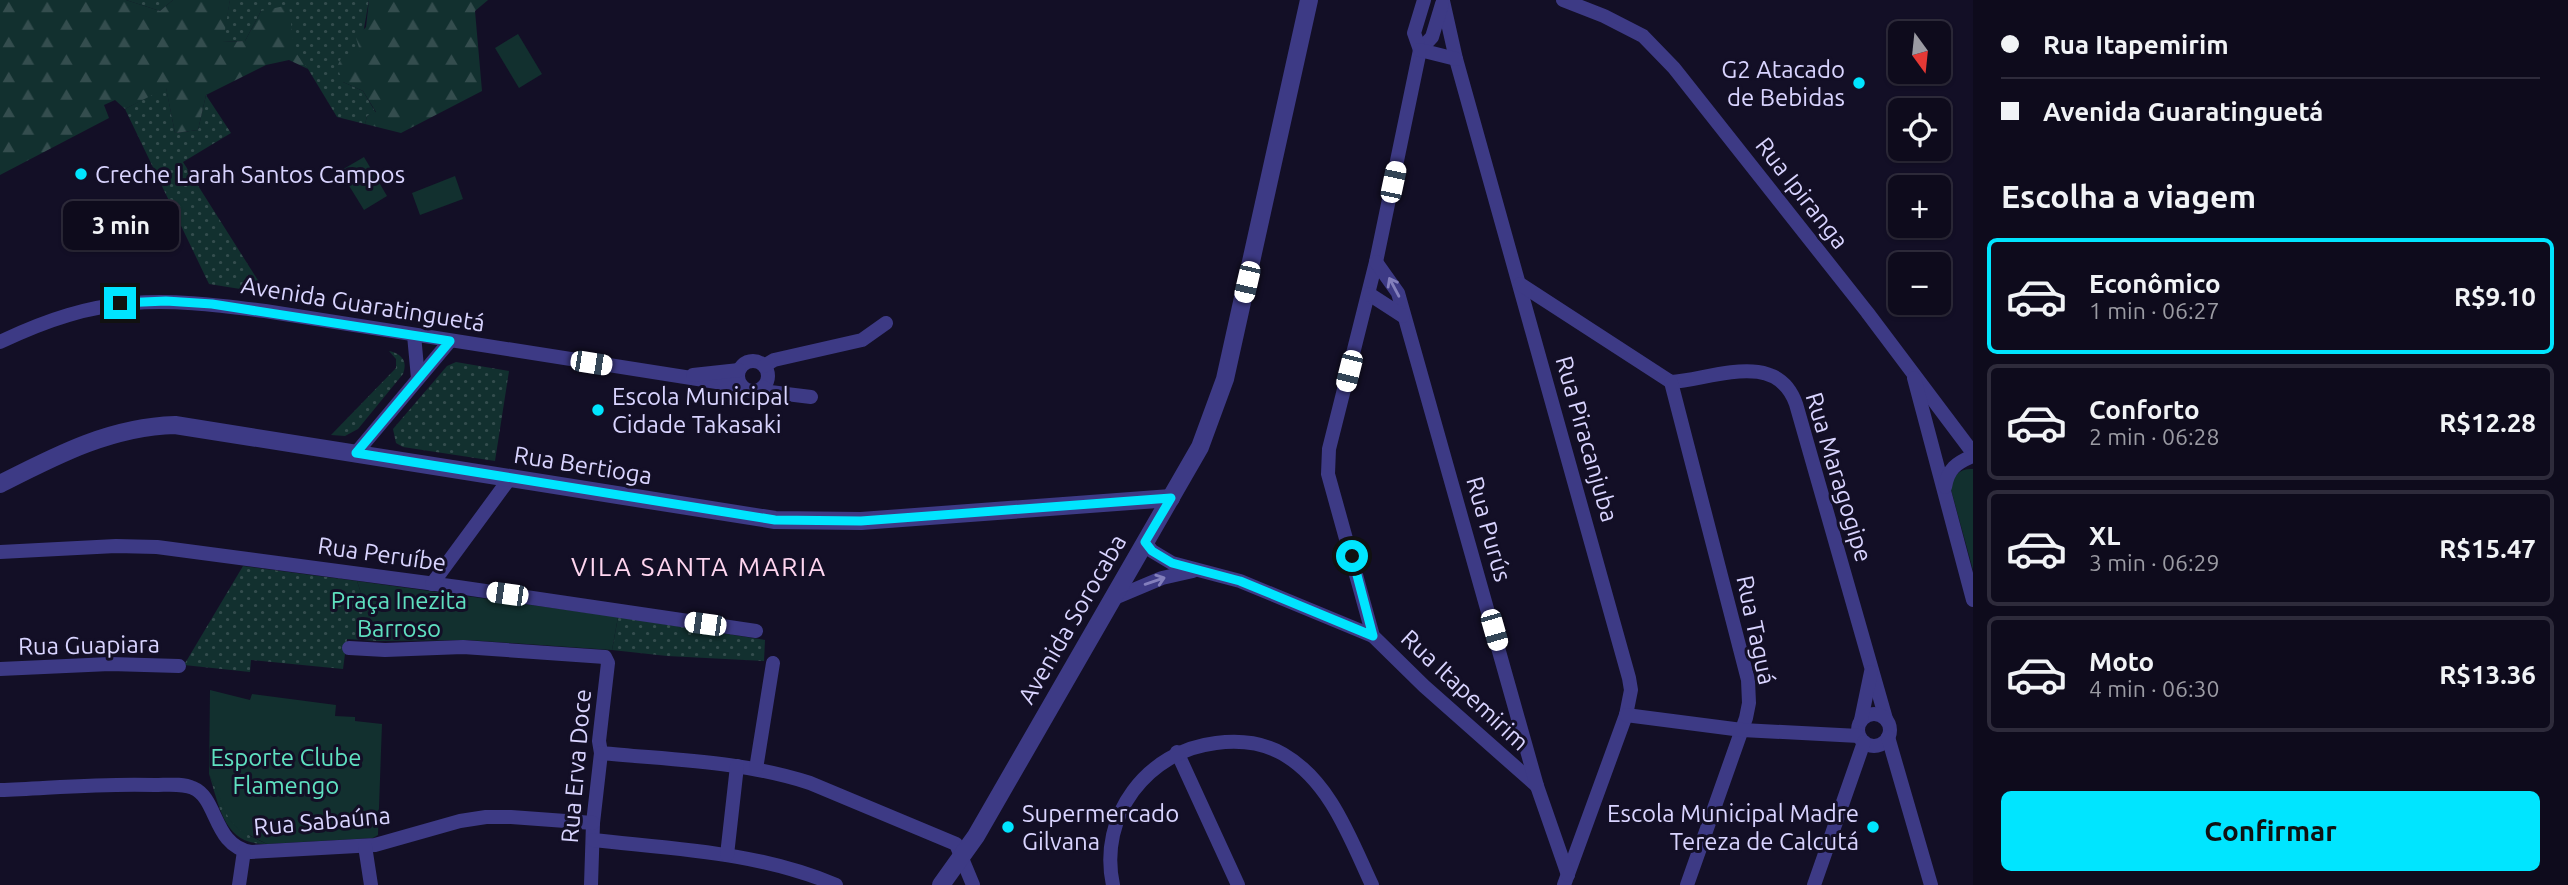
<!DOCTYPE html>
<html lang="pt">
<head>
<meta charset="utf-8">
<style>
	body { margin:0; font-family:Ubuntu,sans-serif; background:#1c1929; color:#f1f3f6; height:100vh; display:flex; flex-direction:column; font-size:26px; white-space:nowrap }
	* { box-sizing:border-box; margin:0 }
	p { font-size:23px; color:#9b9ba3 }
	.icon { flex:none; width:38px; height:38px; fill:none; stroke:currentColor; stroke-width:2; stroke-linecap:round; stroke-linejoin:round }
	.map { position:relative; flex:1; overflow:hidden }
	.side { display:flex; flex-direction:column; background:#0e0b1c; width:595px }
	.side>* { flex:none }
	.banner { display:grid; align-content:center; height:154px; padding:0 28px; background:#0e0b1c }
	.needle { width:46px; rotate:165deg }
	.controls { position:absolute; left:1888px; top:21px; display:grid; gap:14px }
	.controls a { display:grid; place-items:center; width:63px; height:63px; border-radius:10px; background:#0e0b1c; box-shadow:0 2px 5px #0004,0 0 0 2px #2e2b3b; font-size:35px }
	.end { position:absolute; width:32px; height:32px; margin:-16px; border:9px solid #00e5ff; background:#111; box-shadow:0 0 0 4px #111 }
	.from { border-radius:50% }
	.bubble { position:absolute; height:49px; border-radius:10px; background:#0e0b1c; box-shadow:0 2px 5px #0004,0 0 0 2px #2e2b3b; font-size:23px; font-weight:600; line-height:49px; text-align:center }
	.car { position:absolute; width:21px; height:42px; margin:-21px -10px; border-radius:9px; box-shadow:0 0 5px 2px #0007; background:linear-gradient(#fff 24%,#345 0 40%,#fff 0 76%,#345 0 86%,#fff 0) }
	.banner b { display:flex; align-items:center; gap:24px; height:66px; font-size:26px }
	.banner b+b { border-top:2px solid #2e2b3b }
	.banner i { width:18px; height:18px; background:#f1f3f6 }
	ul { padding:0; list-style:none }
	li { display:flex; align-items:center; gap:21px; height:116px; margin:0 14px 10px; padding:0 14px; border:4px solid #2e2b3b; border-radius:10px }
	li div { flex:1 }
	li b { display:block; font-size:26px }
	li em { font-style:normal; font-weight:600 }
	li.on { border-color:#00e5ff }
	li>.icon { width:63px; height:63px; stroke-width:1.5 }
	h2 { padding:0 28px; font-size:32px; line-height:84px }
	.button { display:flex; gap:14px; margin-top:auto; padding:14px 28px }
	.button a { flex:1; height:80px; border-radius:10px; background:#00e5ff; color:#111; font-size:28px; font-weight:600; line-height:80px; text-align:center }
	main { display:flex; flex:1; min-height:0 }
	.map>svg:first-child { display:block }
	.grass { fill:url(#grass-dots) }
	.forest { fill:url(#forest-firs) }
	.park { fill:#12302f }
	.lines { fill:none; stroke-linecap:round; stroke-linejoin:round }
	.minor { stroke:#3d3a85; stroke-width:14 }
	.tertiary { stroke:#3d3a85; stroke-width:18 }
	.oneway { stroke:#837fbc }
	.route { stroke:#00e5ff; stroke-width:9 }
	.poi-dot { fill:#00e5ff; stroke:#130f26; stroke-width:2.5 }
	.labels { text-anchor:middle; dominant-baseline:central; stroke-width:6; stroke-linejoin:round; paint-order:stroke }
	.poi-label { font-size:24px; fill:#d9d4ff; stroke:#130f26; text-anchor:start }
	.street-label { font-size:24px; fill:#d9d4ff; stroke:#130f26 }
	.park-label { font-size:24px; fill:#5fe0c0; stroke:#130f26 }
	.neighbourhood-label { font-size:26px; letter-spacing:2px; fill:#ffd6f0; stroke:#130f26 }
</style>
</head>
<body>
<main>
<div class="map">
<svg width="1973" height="885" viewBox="0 0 1973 885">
	<defs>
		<pattern id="grass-dots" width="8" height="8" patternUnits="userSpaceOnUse" patternTransform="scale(1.75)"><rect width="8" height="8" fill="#12302f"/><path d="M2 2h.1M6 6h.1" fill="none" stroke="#344d4e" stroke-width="1.8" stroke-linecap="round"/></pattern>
		<pattern id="forest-firs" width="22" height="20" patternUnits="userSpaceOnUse" patternTransform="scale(1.75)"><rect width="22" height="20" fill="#12302f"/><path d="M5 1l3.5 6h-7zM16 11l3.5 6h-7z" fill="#344d4e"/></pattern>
	</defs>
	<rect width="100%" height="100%" fill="#130f26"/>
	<g class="grass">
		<path d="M126,0H173L160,11Z"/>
		<path d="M230,0H369L360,51L343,82L363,91L376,113L367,116L365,124L337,117L308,69L261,11L245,41L222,42Z"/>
		<path d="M166,87L175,133L198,130L206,95L231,133L183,162L266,293L209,284L125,109Z"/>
		<path d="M389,351C402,354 408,361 403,374L358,429L345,436L331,435L396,368V359Z"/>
		<path d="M456,362L509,371L495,461L403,447L396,443L393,429L447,366Z"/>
		<path d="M243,566L357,581L377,641L347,639L343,669L251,660L250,672L184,665Z"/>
		<path d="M618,617L765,640L764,661L667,656L612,650Z"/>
		<path d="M209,774L216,789L250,836L267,844C224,845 220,808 209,774Z"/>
	</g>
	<g class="forest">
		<path d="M0,0H126L160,11L173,0H230L223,42L245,41L261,11L289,5L294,50L308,69L289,60L266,65L206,95L198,130L175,133L166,88L125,109L115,100L104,105L109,118L0,175Z"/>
		<path d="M369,0H488L475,11L482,91L401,133L365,124L367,116L376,112L363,91L343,82L337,67L342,56L360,51L356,38L366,27Z"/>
	</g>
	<g class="park">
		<path d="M518,34L542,74L519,88L495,48Z"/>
		<path d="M364,157L387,196L364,210L340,171Z"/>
		<path d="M455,176L463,199L420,215L412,193Z"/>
		<path d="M1973,469V570L1950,486C1954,475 1960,468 1973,469Z"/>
		<path d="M357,581L618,617L612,650L468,640L377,641Z"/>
		<path d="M210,690L250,700L252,694L336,705L335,716L355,717V721L382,724L378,835L373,838L267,844L239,830L229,819L209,774Z"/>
	</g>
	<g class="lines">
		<g class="minor">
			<path d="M1563,0L1604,16L1643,36L1674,68L1867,312L1973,453"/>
			<path d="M1443,1L1456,59L1629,678L1631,690L1626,715L1564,885"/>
			<path d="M1442,4L1432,37L1420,50L1376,262L1329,449L1328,474L1373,636L1424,686L1537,786"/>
			<path d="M1420,50L1414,33L1424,0"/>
			<path d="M1420,50L1456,59"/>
			<path d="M1376,262L1398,293L1537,786L1568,875"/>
			<path d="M1520,284L1671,382C1713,379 1777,349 1796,404L1886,719"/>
			<path d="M1369,294L1403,316"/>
			<path d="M414,335L418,378"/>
			<path d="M0,342C100,294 158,297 265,311L742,386"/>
			<circle cx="753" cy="376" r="15"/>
			<path d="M764,366L774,360L862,340L886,323"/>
			<path d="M693,375L739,370"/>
			<path d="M1914,378L1973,600"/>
			<path d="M1671,382L1741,653L1748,680L1749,703L1746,718L1687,885"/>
			<path d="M763,387L770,392L811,397"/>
			<path d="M356,453L450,341"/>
			<path d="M1945,487C1948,469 1956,463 1973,456"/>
			<path d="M1145,542L1152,551L1172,563L1240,581L1373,636"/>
			<path d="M0,552L116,546L157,547L458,587L756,631"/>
			<path d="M432,584L510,478"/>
			<path d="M1112,599L1162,578L1193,571"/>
			<path d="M349,648L385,650L463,647L605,657L608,663L599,741L601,753L593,823L591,885"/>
			<path d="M0,669L110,664L179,666"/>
			<circle cx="1874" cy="730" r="16"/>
			<path d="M1626,715L1742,730L1859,736"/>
			<path d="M1861,720L1871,672"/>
			<path d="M1888,737L1931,885"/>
			<path d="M1177,752L1238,885"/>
			<path d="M601,753C671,760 743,761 810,783L956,844L973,885"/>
			<path d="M756,769L773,663"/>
			<path d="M0,790C52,788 104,783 155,785C167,785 182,783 193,788C218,798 213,846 251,852L375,845L460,821L486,817H511L593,823"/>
			<path d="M593,840C675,849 759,852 836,885"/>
			<path d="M365,846L371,885"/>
			<path d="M727,855L737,766"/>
			<path d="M239,885L244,851"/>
			<path d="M1113,885C1098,816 1147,751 1216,743C1239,740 1262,742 1283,754C1330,781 1350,838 1372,885"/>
			<path d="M1814,885L1864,742"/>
		</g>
		<g class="tertiary">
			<path d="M0,484C57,455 110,427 175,425L775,520L861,521L1171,498"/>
			<path d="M941,885L976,836L1200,447L1225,379L1309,0"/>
		</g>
	</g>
	<defs><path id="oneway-shaft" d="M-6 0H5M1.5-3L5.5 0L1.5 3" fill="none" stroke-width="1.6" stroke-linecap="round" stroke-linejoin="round" transform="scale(1.75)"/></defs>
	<g class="oneway">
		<use href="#oneway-shaft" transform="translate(1394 287) rotate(-118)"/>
		<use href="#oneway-shaft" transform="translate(1155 581) rotate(-19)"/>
	</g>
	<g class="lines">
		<path class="route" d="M120,303L166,301L212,304L450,341L356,453L775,520L861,521L1171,498L1145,542L1152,551L1172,563L1240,581L1373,636L1352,556"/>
	</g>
	<g class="poi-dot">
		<circle cx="1859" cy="83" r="7"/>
		<circle cx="81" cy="174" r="7"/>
		<circle cx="598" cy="410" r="7"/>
		<circle cx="1008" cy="827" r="7"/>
		<circle cx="1873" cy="827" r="7"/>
	</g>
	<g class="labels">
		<g class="poi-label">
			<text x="1845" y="69" text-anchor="end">G2 Atacado<tspan x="1845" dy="28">de Bebidas</tspan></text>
			<text x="95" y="174">Creche Larah Santos Campos</text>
			<text x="612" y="396">Escola Municipal<tspan x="612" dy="28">Cidade Takasaki</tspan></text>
			<text x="1022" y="813">Supermercado<tspan x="1022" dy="28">Gilvana</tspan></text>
			<text x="1859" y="813" text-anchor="end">Escola Municipal Madre<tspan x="1859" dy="28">Tereza de Calcutá</tspan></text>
		</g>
		<g class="street-label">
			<text transform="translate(1802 193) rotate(52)">Rua Ipiranga</text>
			<text transform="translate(363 304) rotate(9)">Avenida Guaratinguetá</text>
			<text transform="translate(1587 439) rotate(74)">Rua Piracanjuba</text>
			<text transform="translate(583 465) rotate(9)">Rua Bertioga</text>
			<text transform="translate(1839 477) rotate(73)">Rua Maragogipe</text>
			<text transform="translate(1489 529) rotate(74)">Rua Purús</text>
			<text transform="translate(382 554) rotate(8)">Rua Peruíbe</text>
			<text transform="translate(1072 619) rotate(-60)">Avenida Sorocaba</text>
			<text transform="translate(1756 630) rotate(78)">Rua Taguá</text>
			<text transform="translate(89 645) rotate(-1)">Rua Guapiara</text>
			<text transform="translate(1465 690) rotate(43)">Rua Itapemirim</text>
			<text transform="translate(576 766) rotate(-85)">Rua Erva Doce</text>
			<text transform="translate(322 821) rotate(-5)">Rua Sabaúna</text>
		</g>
		<g class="park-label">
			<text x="399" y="600">Praça Inezita<tspan x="399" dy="28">Barroso</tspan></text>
			<text x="286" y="757">Esporte Clube<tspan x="286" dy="28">Flamengo</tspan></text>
		</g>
		<g class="neighbourhood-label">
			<text x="699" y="566">VILA SANTA MARIA</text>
		</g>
	</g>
</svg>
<div class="controls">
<a><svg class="needle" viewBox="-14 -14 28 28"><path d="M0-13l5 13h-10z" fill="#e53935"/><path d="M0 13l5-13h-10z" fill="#9b9ba3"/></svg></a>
<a><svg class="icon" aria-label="locate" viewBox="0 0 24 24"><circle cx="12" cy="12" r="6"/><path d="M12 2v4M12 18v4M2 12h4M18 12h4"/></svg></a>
<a>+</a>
<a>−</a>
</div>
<i class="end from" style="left:1352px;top:556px"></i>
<i class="end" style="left:120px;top:303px"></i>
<div class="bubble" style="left:63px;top:201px;width:116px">3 min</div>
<i class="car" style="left:1393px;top:182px;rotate:12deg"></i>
<i class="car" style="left:1247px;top:282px;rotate:193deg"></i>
<i class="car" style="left:591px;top:363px;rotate:99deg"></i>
<i class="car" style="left:1349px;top:371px;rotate:194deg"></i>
<i class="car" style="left:507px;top:594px;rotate:278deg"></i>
<i class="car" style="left:705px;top:624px;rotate:278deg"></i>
<i class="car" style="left:1494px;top:630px;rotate:164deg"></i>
</div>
<section class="side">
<div class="banner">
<b><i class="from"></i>Rua Itapemirim</b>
<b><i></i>Avenida Guaratinguetá</b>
</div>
<h2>Escolha a viagem</h2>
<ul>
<li class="on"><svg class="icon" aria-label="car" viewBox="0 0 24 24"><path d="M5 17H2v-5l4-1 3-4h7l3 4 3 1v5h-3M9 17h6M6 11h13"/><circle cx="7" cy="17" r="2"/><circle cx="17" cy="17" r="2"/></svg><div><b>Econômico</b><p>1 min · 06:27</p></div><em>R$9.10</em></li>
<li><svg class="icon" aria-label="car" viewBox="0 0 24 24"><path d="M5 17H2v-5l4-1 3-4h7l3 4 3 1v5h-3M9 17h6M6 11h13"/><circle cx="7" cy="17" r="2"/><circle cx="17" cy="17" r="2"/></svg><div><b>Conforto</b><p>2 min · 06:28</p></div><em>R$12.28</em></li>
<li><svg class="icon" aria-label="car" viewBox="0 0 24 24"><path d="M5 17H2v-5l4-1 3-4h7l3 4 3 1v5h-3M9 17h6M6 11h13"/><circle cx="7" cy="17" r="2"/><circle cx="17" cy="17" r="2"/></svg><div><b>XL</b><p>3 min · 06:29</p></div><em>R$15.47</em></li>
<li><svg class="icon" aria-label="car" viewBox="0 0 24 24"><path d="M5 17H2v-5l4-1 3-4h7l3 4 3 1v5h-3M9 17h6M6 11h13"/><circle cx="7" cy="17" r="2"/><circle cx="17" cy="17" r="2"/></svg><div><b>Moto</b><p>4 min · 06:30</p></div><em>R$13.36</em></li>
</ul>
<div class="button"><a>Confirmar</a></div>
</section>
</main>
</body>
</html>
